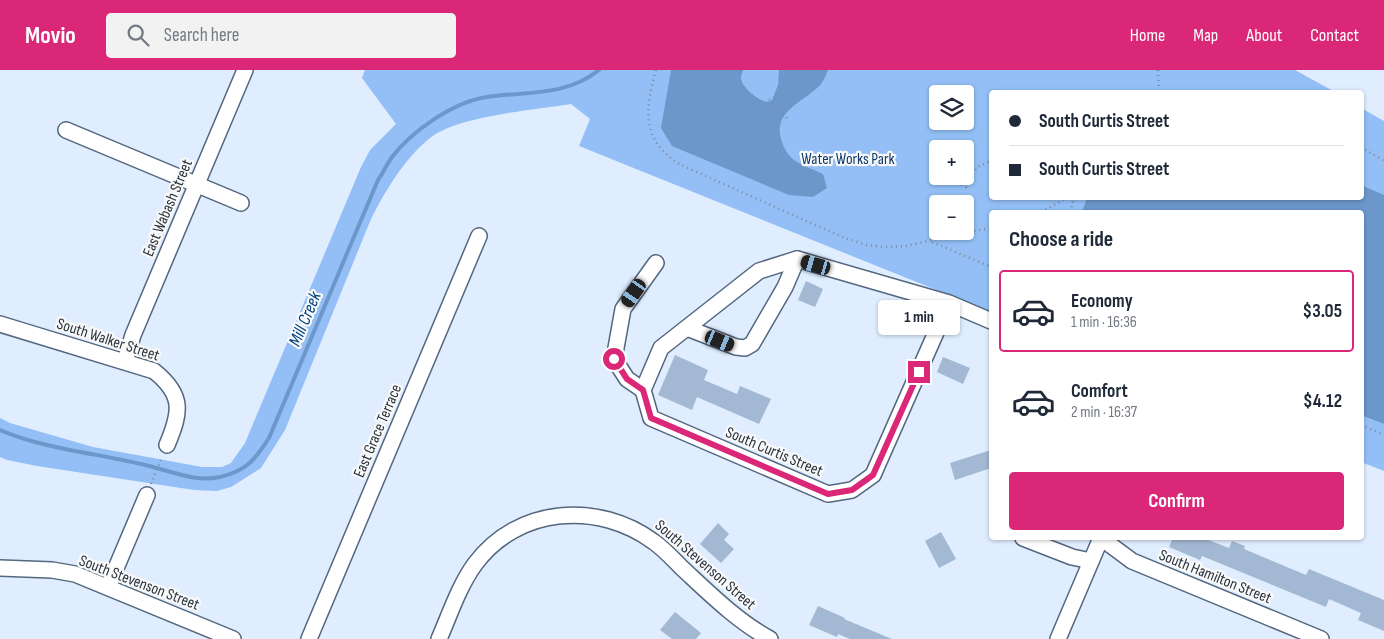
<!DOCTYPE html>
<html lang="en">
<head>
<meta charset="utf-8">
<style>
	body { margin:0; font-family:"Sofia Sans Condensed",sans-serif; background:#f2f2f3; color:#1f2937; height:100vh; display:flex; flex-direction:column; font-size:19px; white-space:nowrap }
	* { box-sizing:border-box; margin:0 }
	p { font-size:16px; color:#747a83 }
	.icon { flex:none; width:28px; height:28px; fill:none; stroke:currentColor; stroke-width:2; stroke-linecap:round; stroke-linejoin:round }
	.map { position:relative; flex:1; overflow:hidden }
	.details { position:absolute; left:989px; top:140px; width:375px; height:330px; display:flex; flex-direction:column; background:#fff; border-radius:5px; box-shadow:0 1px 4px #0004 }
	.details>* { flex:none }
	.guide { position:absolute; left:989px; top:20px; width:375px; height:110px; border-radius:5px; box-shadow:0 1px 4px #0004; display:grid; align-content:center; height:110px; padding:0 20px; background:#fff }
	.fabs { position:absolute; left:929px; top:15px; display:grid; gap:10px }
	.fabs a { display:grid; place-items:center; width:45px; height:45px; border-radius:5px; background:#fff; box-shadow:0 1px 4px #0004; font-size:25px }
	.end { position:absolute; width:22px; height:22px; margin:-11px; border:6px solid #db2777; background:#fff; box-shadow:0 0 0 2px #fff }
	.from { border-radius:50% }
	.bubble { position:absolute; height:35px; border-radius:5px; background:#fff; box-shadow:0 1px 4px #0004; font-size:16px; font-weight:700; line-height:35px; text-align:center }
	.car { position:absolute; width:15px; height:30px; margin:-15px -8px; border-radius:6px; box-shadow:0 0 4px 1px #0007; background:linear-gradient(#222 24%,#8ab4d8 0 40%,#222 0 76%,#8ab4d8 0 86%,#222 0) }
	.guide b { display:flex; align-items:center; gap:18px; height:48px; font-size:19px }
	.guide b+b { border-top:1px solid #e0e1e3 }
	.guide i { width:12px; height:12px; background:#1f2937 }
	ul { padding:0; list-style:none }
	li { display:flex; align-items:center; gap:15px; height:82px; margin:0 10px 8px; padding:0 10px; border:2px solid transparent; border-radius:5px }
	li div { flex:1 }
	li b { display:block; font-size:19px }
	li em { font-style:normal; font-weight:700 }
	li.current { border-color:#db2777 }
	li>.icon { width:45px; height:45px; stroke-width:1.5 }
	h2 { padding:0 20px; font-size:22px; line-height:60px }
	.cta { display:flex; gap:10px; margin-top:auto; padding:10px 20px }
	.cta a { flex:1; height:58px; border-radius:5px; background:#db2777; color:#fff; font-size:20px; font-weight:700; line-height:58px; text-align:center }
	header { display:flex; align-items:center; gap:30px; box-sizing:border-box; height:70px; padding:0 25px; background:#db2777; color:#fff }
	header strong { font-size:24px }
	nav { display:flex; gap:28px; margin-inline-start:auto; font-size:18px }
	.search { width:350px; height:45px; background:#f2f2f3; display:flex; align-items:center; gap:12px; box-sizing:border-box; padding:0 18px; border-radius:5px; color:#747a83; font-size:19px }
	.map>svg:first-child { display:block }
	.green { fill:#93bff6; fill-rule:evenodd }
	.water { fill:#6c97cb }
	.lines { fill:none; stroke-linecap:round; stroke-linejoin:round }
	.stream { stroke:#6c97cb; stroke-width:4 }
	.building { fill:#a2b8d3 }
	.minor-casing { stroke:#53677f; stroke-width:18 }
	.path { stroke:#7e8a98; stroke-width:2.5; stroke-dasharray:1 4; stroke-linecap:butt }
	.minor { stroke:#fff; stroke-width:15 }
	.route { stroke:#db2777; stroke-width:6 }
	.labels { text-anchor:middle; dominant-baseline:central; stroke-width:4.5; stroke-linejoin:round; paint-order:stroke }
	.park-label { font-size:16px; fill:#0e3b6b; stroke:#f9f9f9 }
	.street-label { font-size:16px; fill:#29323d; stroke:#f9f9f9 }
	.water-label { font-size:18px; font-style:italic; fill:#004281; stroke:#f9f9f9 }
</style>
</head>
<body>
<header>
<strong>Movio</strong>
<div class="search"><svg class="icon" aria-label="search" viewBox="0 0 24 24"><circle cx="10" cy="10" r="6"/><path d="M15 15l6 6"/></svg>Search here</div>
<nav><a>Home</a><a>Map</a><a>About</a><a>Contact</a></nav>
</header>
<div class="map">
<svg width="1384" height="569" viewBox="0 0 1384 569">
	<rect width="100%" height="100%" fill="#dfedff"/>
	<path class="green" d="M365,0H1295L1335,22H991V128H1361V38L1384,51V401L1361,392V142H991V242L579,76L590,49L571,34C534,40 457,46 430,68C404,89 386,120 371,149L285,360L261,398L231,417L217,421L194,420L37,396L7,390L0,387V348L10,353L93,377L202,397H222L231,393L245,373L361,97L370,80L396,54L362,8ZM938,24H965V51H938ZM938,79H965V106H938ZM938,134H965V161H938Z"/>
	<g class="water">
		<path d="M671,0H743C743,1 741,6 741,8C742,18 758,30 767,32L772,30L778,15L779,0H828C826,5 824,10 821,14C805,32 773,40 781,69C788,93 802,94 823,104L827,118L813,127L789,125L672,76L661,58Z"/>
		<path d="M1361,115L1384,125V354L1361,345V142H1082L1087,128H1361Z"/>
	</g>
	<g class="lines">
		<path class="stream" d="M0,360C45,379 94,383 141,394C166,399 194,413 220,407C246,401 255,390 269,368L378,110C383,103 387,94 392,87C412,61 453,32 487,27C527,21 565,27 599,0"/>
	</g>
	<g class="building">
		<path d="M806,211L823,219L815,237L798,230Z"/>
		<path d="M675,285L708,300L704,310L737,324L740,316L771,329L759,354L697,327L692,340L658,325Z"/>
		<path d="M943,287L970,298L963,314L937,302Z"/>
		<path d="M991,380V398L955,410L950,393Z"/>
		<path d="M718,453L729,464L724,470L734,479L721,493L700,474Z"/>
		<path d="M941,462L956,489L939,498L925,471Z"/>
		<path d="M1173,468H1203L1229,478L1232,471L1245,476L1244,479L1306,505L1309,499L1384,530V561L1358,550L1361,543L1329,529L1326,537L1202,486L1200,490L1169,477Z"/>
		<path d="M818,536L845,548L844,549L892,569H850L838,564L837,567L809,555Z"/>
		<path d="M675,542L701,563L696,569H672L660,560Z"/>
	</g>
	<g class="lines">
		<defs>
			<g id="minor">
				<path d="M66,60L241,133"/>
				<path d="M949,233L873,405L852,420L828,424L651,348L643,320L661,278L759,201L797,189L949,233L991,251"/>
				<path d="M0,254L154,301C184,325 181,342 167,375"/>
				<path d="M687,258L736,277L745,278L752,274L785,217L797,189"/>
				<path d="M125,291L133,265L245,0"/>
				<path d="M643,320L627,309L614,289L623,239L656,193"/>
				<path d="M1023,468L1072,487L1091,491"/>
				<path d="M1101,468L1132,491L1321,569"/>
				<path d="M0,498L52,500L75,504L233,569"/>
				<path d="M108,517L147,425"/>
				<path d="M309,569L479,166"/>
				<path d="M439,569C450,544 459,516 475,494C518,436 599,431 654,472C664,479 673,489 682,498C709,523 737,551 770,569"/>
				<path d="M1058,569L1101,468"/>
			</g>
		</defs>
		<use href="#minor" class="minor-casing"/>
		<g class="path">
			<path d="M656,0C645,39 641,70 679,94L840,166L866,175L885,177L906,176L957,164L991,158"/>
			<path d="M1158,0L1159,22"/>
			<path d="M769,29L787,48"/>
			<path d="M1361,77L1384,91"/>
			<path d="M965,99L973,103"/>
			<path d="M943,106L966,117L977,97L991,91"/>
			<path d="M1041,142L1067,128"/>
			<path d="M1070,142L1074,128"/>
			<path d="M932,172L991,197"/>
			<path d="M1361,355L1384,365"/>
			<path d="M151,414L162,387"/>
		</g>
		<use href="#minor" class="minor"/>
	</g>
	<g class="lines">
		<path class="route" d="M614,289L627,309L643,320L651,348L828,424L852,420L873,405L919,302"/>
	</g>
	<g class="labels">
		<g class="park-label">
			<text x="848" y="89">Water Works Park</text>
		</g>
		<g class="street-label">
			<text transform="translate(168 138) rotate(-67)">East Wabash Street</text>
			<text transform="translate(108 270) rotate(18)">South Walker Street</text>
			<text transform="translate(378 361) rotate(-67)">East Grace Terrace</text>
			<text transform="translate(774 382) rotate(23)">South Curtis Street</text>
			<text transform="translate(705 495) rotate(41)">South Stevenson Street</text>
			<text transform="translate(1215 507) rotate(22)">South Hamilton Street</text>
			<text transform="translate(139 513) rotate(21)">South Stevenson Street</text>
		</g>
		<g class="water-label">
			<text transform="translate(305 249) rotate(-67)">Mill Creek</text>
		</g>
	</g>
</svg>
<div class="fabs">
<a><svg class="icon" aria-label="layers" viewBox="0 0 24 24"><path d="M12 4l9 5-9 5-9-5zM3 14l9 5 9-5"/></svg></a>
<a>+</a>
<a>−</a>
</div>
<i class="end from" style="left:614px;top:289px"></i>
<i class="end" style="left:919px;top:302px"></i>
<div class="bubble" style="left:878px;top:230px;width:82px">1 min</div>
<i class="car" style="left:816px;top:195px;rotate:286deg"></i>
<i class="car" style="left:634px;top:223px;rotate:215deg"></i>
<i class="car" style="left:720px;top:271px;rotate:112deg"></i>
<div class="guide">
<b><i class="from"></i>South Curtis Street</b>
<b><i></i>South Curtis Street</b>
</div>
<section class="details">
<h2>Choose a ride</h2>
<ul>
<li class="current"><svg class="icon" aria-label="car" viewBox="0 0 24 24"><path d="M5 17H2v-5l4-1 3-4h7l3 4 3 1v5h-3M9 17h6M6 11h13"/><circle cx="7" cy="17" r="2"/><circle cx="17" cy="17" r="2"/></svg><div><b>Economy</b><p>1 min · 16:36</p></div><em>$3.05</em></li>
<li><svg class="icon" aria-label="car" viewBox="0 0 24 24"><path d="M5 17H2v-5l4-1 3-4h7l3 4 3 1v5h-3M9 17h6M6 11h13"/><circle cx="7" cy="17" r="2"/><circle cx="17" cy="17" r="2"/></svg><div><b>Comfort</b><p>2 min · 16:37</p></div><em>$4.12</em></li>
</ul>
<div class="cta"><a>Confirm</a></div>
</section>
</div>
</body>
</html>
